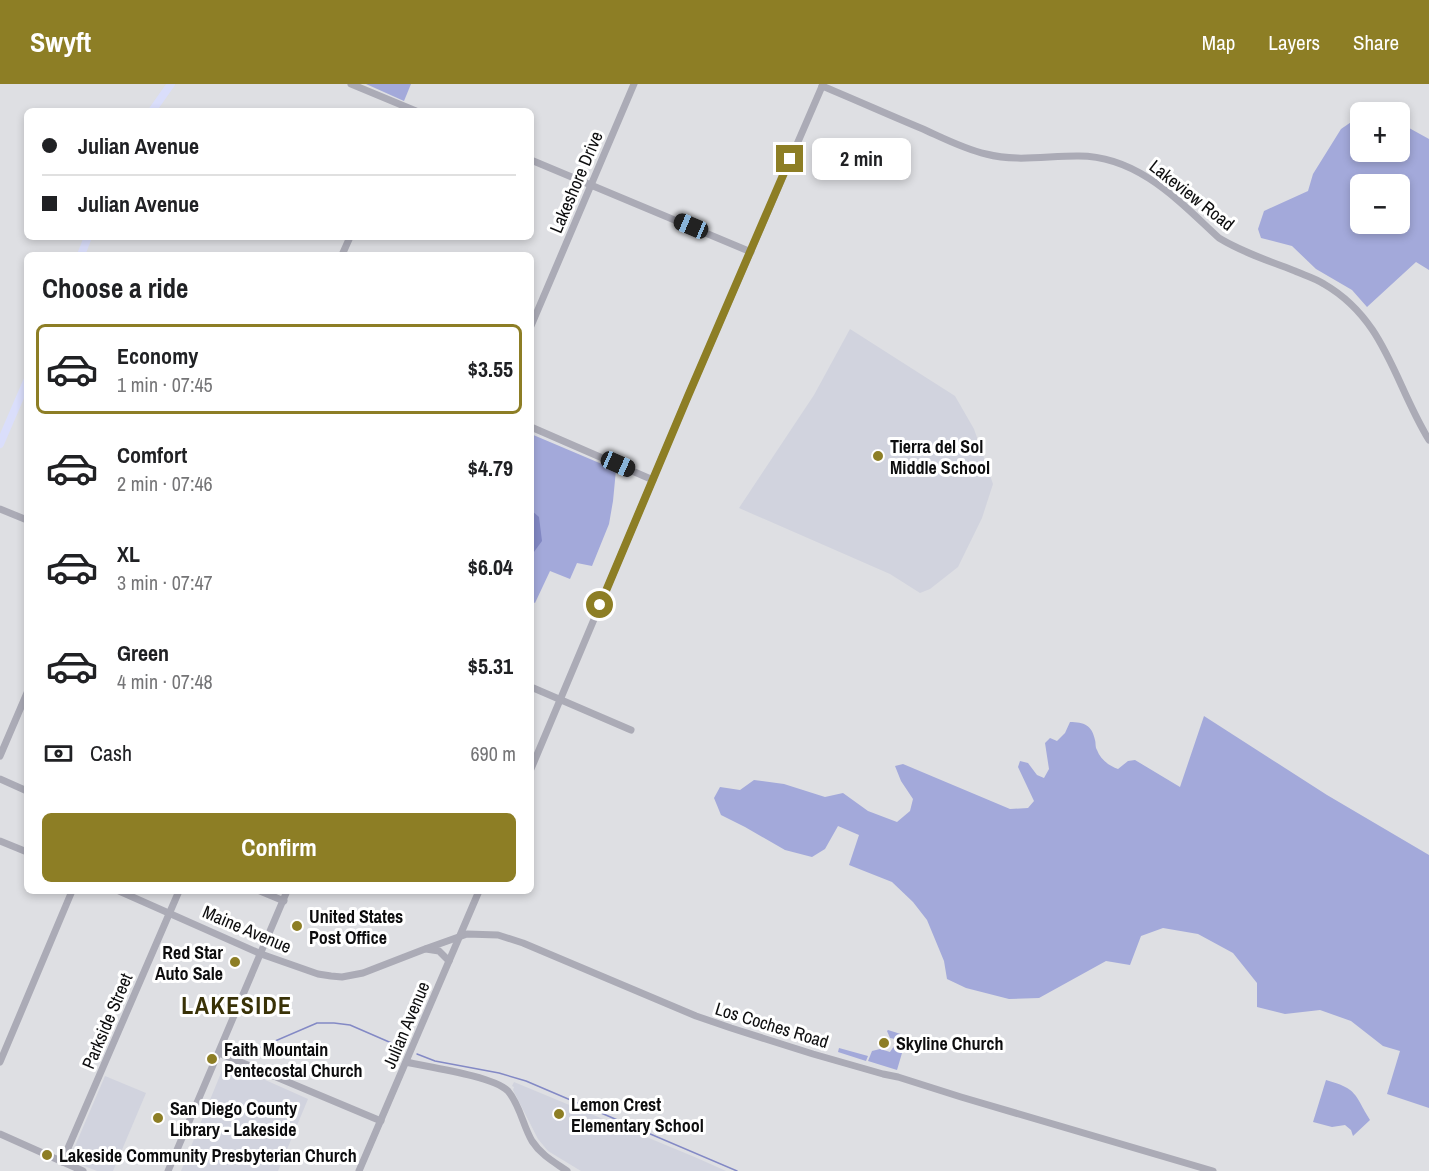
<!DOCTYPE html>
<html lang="en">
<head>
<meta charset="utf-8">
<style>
	body { margin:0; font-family:"Archivo Narrow",sans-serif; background:#f6f6f6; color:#202124; height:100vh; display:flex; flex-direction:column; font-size:22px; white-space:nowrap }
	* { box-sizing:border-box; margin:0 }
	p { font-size:20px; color:#757577 }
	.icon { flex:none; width:33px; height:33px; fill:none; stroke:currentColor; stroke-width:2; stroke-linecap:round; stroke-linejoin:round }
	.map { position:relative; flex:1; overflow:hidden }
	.panel { position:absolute; left:24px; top:168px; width:510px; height:642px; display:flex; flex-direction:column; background:#fff; border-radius:9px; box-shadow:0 3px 9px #0003 }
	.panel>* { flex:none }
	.hud { position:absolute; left:24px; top:24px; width:510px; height:132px; border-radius:9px; box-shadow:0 3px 9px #0003; display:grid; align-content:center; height:132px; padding:0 18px; background:#fff }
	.controls { position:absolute; left:1350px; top:18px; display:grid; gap:12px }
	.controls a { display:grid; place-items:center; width:60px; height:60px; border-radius:9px; background:#fff; box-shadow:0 3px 9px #0003; font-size:30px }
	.end { position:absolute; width:27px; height:27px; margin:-14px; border:8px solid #8d7e25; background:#fff; box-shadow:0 0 0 3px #fff }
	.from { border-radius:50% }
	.bubble { position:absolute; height:42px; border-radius:9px; background:#fff; box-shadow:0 3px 9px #0003; font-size:20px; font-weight:700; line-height:42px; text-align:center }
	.car { position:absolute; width:18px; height:36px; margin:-18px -9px; border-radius:8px; box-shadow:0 0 4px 2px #0007; background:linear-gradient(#222 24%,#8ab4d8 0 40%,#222 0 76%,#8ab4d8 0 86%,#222 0) }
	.hud b { display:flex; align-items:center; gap:21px; height:57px; font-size:22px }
	.hud b+b { border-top:2px solid #e0e0e0 }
	.hud i { width:15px; height:15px; background:#202124 }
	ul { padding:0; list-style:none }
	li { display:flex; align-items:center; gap:18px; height:90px; margin:0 12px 9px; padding:0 6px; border:3px solid transparent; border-radius:9px }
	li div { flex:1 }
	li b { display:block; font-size:22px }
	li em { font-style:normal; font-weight:700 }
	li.on { border-color:#8d7e25 }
	li>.icon { width:54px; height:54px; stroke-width:1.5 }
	h2 { padding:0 18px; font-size:27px; line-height:72px }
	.pay { display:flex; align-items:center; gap:15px; height:66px; padding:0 18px; font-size:22px }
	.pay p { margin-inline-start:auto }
	.action { display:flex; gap:12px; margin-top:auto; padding:12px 18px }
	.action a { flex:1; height:69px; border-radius:9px; background:#8d7e25; color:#fff; font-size:24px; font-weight:700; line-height:69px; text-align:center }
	header { display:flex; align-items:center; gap:36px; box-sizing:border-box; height:84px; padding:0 30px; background:#8d7e25; color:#fff }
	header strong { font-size:28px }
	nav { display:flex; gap:33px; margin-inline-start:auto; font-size:21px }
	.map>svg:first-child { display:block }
	.built { fill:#d1d3de }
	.green { fill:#a3a9da; fill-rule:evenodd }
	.water { fill:#8389c5 }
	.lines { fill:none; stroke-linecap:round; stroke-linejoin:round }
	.stream { stroke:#8389c5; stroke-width:1.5 }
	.secondary { stroke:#ababb6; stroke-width:7 }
	.primary { stroke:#dadefb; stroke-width:8 }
	.route { stroke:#8d7e25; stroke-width:8 }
	.poi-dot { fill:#8d7e25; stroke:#fff; stroke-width:2 }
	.labels { text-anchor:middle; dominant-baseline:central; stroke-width:6; stroke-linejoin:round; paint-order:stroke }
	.street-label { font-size:18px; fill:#0d0d0e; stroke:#fff }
	.poi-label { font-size:18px; font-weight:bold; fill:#0d0d0e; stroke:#fff; text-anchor:start }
	.district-label { font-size:24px; font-weight:bold; letter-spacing:1.5px; fill:#393207; stroke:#fff }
</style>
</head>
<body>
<header>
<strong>Swyft</strong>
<nav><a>Map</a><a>Layers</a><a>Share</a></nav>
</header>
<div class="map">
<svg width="1429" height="1087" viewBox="0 0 1429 1087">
	<rect width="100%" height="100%" fill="#dedfe3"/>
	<g class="built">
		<path d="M850,245L955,312L974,345L993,400L982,434L958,483L930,505L920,509L890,490L739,424L814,311Z"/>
		<path d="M229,980L308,1015L278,1087H181L223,984Z"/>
		<path d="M105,992L146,1009L113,1087H97L69,1076Z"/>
		<path d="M514,998L697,1074L726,1087H581L548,1067L538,1055L513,1006L514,1003L512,1002Z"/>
	</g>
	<g class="green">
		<path d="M366,0H411L404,17Z"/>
		<path d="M1360,32V68H1400V39L1429,55V186L1416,178L1367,223L1352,206L1316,185L1292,162L1261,154L1258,145L1264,127L1308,107L1313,90L1341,45ZM1360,100H1400V140H1360Z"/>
		<path d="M531,350L616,386L613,417L609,440L592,482L577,479L570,495L550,487L535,519L531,517Z"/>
		<path d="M1204,632L1327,711L1429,771V1024L1387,1010L1400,967L1383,962L1351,937L1320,926L1285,930L1257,923V899L1233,869L1198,850L1163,844L1141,852L1130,881L1106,877L1039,914L1009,915L966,904L947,895L944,877L927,836L913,818L892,798L849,781L859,751L838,742L825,765L812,773L785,766L745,743L721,731L714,714L720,703L740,706L754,696L784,700L825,713L843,709L868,727L897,738L910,727L913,715L901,697L895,682L903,680L1010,725L1028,724L1034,717L1018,683L1020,677L1028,679L1037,691L1044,694L1049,685L1045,659L1050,654L1057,657L1065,649L1070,638C1084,638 1092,641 1095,656C1096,659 1095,663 1097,666C1100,675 1109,682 1118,685L1128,677L1135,676L1180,703Z"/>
		<path d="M888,946L907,952L897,986L868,977L872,967L880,965L890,968L894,962L895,955L890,954L887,947Z"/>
		<path d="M839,964L868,972L866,977L838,968Z"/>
		<path d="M1326,996C1358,1005 1354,1010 1370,1036L1353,1052L1351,1046L1345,1041L1332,1043L1313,1038Z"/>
	</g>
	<path class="water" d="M531,426L539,433L542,457L531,472Z"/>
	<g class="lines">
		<g class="stream">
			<path d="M254,966L317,939H334L350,941L403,964"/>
			<path d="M417,970L435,977L499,989L526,997L737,1087"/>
		</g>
		<g class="secondary">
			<path d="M351,0L416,27"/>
			<path d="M822,2C856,16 889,31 923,45C943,54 964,65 986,70C1016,78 1046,72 1077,72C1137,71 1179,117 1219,154C1242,168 1269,177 1295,187C1304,191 1315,194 1324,200C1386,236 1394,299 1429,356"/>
			<path d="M531,76L751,168"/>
			<path d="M342,171L350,153"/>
			<path d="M531,242L634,0"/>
			<path d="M531,343L653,396"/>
			<path d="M0,425L27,436"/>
			<path d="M531,603L631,646"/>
			<path d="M0,672L27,609"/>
			<path d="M531,685L688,312L823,0"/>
			<path d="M0,695L27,707"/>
			<path d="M0,757L27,768"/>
			<path d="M119,807L261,870L318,890L331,892L342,893L363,889L425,865L467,850L498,851L523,859L696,932L731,944L813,970L883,990L898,993L961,1013L1213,1087"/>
			<path d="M260,807L284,817"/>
			<path d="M426,865L439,867L449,877"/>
			<path d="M219,969L381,1037"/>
			<path d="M0,978L72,807"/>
			<path d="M406,978C428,983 493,992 508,1007C520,1021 523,1042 532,1057C541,1071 554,1078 567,1087"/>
			<path d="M0,1050L83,1087"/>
			<path d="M62,1078L179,807"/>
			<path d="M168,1087L287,807"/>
			<path d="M359,1087L479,807"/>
		</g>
		<g class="primary">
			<path d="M152,27L171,0"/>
			<path d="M81,171L88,153"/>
			<path d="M0,360L27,297"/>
		</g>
	</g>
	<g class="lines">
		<path class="route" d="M600,521L688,312L790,75"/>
	</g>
	<g class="poi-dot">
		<circle cx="878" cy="372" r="6"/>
		<circle cx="297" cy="842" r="6"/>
		<circle cx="235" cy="878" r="6"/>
		<circle cx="884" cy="959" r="6"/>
		<circle cx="212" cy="975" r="6"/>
		<circle cx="559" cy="1030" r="6"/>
		<circle cx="158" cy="1034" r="6"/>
		<circle cx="47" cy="1071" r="6"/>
	</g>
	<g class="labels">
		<g class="street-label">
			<text transform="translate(576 98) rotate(-67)">Lakeshore Drive</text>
			<text transform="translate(1192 111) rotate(38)">Lakeview Road</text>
			<text transform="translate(247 845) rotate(23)">Maine Avenue</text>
			<text transform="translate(107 937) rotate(-67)">Parkside Street</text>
			<text transform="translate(406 941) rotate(-67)">Julian Avenue</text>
			<text transform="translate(772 941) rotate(17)">Los Coches Road</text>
		</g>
		<g class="poi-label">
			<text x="890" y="362">Tierra del Sol<tspan x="890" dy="21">Middle School</tspan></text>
			<text x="309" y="832">United States<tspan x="309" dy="21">Post Office</tspan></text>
			<text x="223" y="868" text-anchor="end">Red Star<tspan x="223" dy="21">Auto Sale</tspan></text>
			<text x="896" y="959">Skyline Church</text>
			<text x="224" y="965">Faith Mountain<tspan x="224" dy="21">Pentecostal Church</tspan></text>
			<text x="571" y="1020">Lemon Crest<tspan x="571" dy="21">Elementary School</tspan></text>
			<text x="170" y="1024">San Diego County<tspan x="170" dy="21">Library - Lakeside</tspan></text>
			<text x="59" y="1071">Lakeside Community Presbyterian Church</text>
		</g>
		<g class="district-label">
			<text x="237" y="921">LAKESIDE</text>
		</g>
	</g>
</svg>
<div class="controls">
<a>+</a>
<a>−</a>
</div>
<i class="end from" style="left:600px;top:521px"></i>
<i class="end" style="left:790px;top:75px"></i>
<div class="bubble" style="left:812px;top:54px;width:99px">2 min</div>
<i class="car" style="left:691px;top:142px;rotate:293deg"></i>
<i class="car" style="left:618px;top:380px;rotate:114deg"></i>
<div class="hud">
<b><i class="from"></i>Julian Avenue</b>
<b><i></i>Julian Avenue</b>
</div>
<section class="panel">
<h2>Choose a ride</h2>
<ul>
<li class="on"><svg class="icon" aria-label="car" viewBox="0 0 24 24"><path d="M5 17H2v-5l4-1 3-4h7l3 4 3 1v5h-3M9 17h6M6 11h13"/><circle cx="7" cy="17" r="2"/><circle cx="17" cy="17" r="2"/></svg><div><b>Economy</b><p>1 min · 07:45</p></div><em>$3.55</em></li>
<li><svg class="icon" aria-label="car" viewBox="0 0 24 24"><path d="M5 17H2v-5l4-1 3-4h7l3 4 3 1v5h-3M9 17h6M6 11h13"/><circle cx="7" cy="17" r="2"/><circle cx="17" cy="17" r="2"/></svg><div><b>Comfort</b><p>2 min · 07:46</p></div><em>$4.79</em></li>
<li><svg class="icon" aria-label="car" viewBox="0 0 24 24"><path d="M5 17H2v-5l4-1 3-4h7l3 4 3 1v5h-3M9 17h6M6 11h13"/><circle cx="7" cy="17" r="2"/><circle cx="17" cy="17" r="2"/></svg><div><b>XL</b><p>3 min · 07:47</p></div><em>$6.04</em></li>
<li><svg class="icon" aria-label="car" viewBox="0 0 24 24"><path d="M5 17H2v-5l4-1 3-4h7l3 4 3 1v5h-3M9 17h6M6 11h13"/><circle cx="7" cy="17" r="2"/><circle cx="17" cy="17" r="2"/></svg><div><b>Green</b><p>4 min · 07:48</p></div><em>$5.31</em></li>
</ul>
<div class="pay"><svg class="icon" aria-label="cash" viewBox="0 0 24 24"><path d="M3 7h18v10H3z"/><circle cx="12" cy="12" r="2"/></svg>Cash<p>690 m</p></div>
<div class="action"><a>Confirm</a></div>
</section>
</div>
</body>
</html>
